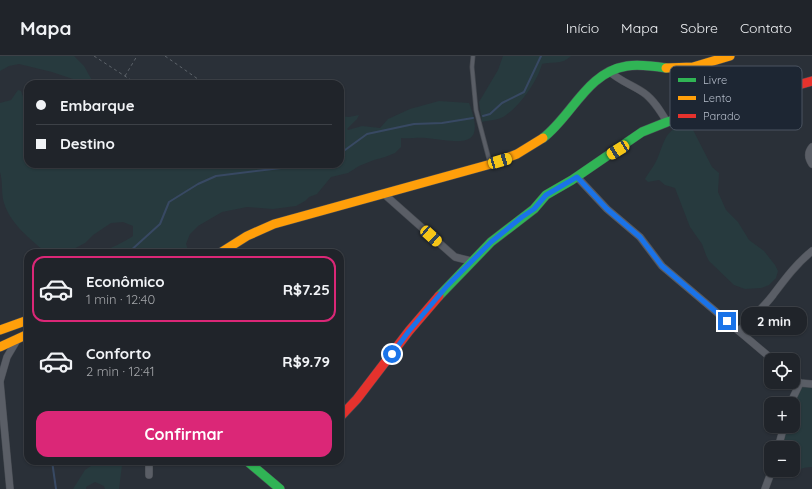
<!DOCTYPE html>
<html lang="pt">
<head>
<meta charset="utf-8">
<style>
	body { margin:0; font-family:Quicksand,sans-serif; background:#282c32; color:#f1f3f6; height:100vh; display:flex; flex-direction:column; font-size:15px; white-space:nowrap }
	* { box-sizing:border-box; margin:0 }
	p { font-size:13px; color:#a2a4a8 }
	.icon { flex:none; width:22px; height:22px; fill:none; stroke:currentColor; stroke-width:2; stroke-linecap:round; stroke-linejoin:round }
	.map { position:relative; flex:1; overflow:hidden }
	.panel { position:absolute; left:24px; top:193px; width:320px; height:216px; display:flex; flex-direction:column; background:#20242a; border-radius:12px; box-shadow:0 1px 3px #0004,0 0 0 1px #3d4147 }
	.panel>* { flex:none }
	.banner { position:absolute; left:24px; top:24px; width:320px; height:88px; border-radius:12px; box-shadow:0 1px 3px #0004,0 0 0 1px #3d4147; display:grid; align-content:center; height:88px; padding:0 12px; background:#20242a }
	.controls { position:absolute; left:764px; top:297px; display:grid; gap:8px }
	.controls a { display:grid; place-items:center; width:36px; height:36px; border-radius:8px; background:#20242a; box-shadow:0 1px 3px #0004,0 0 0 1px #3d4147; font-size:20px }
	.end { position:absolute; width:18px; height:18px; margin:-9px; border:5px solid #1a73e8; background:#fff; box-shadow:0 0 0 2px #fff }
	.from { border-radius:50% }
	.bubble { position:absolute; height:28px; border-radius:12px; background:#20242a; box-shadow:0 1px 3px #0004,0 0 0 1px #3d4147; font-size:13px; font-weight:700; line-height:28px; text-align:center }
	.car { position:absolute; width:12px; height:24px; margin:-12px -6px; border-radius:5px; box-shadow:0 0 3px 1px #0007; background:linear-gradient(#f5c518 24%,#345 0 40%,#f5c518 0 76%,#345 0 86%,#f5c518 0) }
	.banner b { display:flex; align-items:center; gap:14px; height:38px; font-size:15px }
	.banner b+b { border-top:1px solid #3d4147 }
	.banner i { width:10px; height:10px; background:#f1f3f6 }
	ul { padding:7px 0 0; list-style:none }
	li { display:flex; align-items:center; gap:12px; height:66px; margin:0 8px 6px; padding:0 4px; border:2px solid transparent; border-radius:12px }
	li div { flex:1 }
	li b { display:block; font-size:15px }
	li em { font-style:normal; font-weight:700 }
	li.current { border-color:#db2777 }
	li>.icon { width:36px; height:36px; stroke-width:1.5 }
	.button { display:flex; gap:8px; margin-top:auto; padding:8px 12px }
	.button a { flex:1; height:46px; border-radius:12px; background:#db2777; color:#fff; font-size:16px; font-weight:700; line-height:46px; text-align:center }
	header { display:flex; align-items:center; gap:24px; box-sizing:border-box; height:56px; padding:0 20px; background:#20242a; border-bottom:1px solid #3d4147 }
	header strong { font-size:19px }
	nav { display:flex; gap:22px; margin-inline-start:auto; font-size:14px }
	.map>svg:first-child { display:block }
	.green { fill:#273a3e }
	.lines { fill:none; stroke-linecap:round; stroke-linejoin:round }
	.stream { stroke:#384963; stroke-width:2 }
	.lane-casing { stroke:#484c53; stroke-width:5 }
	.street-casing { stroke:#484c53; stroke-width:8 }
	.fast-casing { stroke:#484c53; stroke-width:10 }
	.slow-casing { stroke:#484c53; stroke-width:10 }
	.jam-casing { stroke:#484c53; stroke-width:10 }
	.path { stroke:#5d636a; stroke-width:1; stroke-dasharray:3 3; stroke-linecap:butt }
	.lane { stroke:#5a5e66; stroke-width:3.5 }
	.street { stroke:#5a5e66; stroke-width:7 }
	.fast { stroke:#30b455; stroke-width:9 }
	.slow { stroke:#ff9f0a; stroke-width:9 }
	.jam { stroke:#e5322d; stroke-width:9 }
	.route { stroke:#1a73e8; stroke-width:5 }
	.key { fill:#1d2633; stroke:#4a5360; stroke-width:1 }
	.key-label { font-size:11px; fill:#b4bcc9 }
</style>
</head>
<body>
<header>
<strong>Mapa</strong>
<nav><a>Início</a><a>Mapa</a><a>Sobre</a><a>Contato</a></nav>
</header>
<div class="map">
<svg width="812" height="433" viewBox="0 0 812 433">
	<rect width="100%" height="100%" fill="#2a3038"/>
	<g class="green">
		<path d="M0,0H74L84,10L94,28H78L73,23L52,16L19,8L9,10L0,15Z"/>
		<path d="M503,0H571C562,9 554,5 542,8C538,24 520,50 506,59C500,64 490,64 482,66L479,46L498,14Z"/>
		<path d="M18,34L21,35L25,47L28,50V108H340V60L349,61L359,59L357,63L347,73L348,74L362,70L380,72L388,63L410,53L439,45L469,47C487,94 461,86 426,82C418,81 410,83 401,82V91L395,97L385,101L374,104L359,110L348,117L331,121L317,138L309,141L305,145L296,150L273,153L247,151L222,156L198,170L190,178L186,188L189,197H101C112,191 123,187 133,180V170L123,166L111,167L93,179L85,187L66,197H46C30,182 11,169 4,147C1,137 3,126 0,116V47L11,44Z"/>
		<path d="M684,68H690L712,111L719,117L718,136L726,154L738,166L749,184L764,195L775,209L778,215L776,222L769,229L761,232L745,233L734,229L709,205L706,199L702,188L690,171L675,132L665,129L659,124L648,126L645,123C649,116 655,109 658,101C665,84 665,75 684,68Z"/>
		<path d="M808,327H812V411C799,411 786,421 773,414H793V392H779L782,370H793V348H783L785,344Z"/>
		<path d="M110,405H116L122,409L119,433H105L104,430L95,426L86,431V433H73L85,414L94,408Z"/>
	</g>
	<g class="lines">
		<g class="stream">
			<path d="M483,60L490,58L502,47L524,36L541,0"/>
			<path d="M340,96L345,94L367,78L414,68L442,67L473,62"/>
			<path d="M128,197L160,168L169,146L198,128L216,120L281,112L304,108"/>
			<path d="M52,405L56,433"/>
		</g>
		<defs>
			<path id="lane" d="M473,0L472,11L476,54L490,107"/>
			<g id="street">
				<path d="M609,15C619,25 633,29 644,37C654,44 661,56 667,66"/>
				<path d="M812,91C807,97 808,102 812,108"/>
				<path d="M577,121L607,153L640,181L662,210L773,304"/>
				<path d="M384,138L455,201L471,205"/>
				<path d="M739,275C751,263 763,252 773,239C785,223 796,208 812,195"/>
				<path d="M793,320L800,327L812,328"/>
				<path d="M0,325L7,301L17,284"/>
				<path d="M0,326L10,433"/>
				<path d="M790,348L800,327"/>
				<path d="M778,392L784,370"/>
				<path d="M149,419V409L151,405"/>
				<path d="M765,433L772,414"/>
			</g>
			<g id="fast">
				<path d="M543,82C572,60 587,16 627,10C640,8 653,10 666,12"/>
				<path d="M439,240L491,186L534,153L546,139L572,124L642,76L667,66L687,60"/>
				<path d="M247,405L280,433"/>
			</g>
			<g id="slow">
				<path d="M666,12L693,11L730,0"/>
				<path d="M220,197L247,180L274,168L491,108L517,98L543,82"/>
				<path d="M0,274L28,264"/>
				<path d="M0,291L28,278"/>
			</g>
			<g id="jam">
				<path d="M687,60L812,25"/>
				<path d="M340,359L341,360L357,343L409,275L439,240"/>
			</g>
		</defs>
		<use href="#lane" class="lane-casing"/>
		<use href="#street" class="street-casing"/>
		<use href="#fast" class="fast-casing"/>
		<use href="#slow" class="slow-casing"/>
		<use href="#jam" class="jam-casing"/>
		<g class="path">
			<path d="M94,0L137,28"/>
			<path d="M165,0L205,28"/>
			<path d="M125,20L137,0"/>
		</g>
		<use href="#lane" class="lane"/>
		<use href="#street" class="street"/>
		<use href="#fast" class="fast"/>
		<use href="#slow" class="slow"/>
		<use href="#jam" class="jam"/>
	</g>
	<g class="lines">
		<path class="route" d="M392,298L409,275L447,230L491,186L522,161L534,153L546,139L577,121L607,153L640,181L662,210L727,265"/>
	</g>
	<rect x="670" y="10" width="132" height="64" rx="6" class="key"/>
	<rect x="678" y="22" width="18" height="4" fill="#30b455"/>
	<rect x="678" y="40" width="18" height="4" fill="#ff9f0a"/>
	<rect x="678" y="58" width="18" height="4" fill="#e5322d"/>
	<g class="key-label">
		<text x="703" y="28">Livre</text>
		<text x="703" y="46">Lento</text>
		<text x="703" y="64">Parado</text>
	</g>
</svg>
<div class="controls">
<a><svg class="icon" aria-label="locate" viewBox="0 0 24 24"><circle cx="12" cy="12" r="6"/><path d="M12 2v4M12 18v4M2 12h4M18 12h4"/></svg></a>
<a>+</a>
<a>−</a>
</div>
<i class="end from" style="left:392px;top:298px"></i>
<i class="end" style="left:727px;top:265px"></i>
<div class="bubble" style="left:741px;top:251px;width:66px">2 min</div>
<i class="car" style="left:618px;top:94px;rotate:238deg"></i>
<i class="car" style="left:500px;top:105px;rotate:74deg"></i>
<i class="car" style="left:431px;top:180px;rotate:132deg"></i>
<div class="banner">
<b><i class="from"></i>Embarque</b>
<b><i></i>Destino</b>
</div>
<section class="panel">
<ul>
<li class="current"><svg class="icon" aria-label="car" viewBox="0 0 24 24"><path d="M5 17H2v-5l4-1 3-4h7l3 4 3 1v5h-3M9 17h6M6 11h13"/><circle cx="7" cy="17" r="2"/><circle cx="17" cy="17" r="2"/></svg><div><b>Econômico</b><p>1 min · 12:40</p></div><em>R$7.25</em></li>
<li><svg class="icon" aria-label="car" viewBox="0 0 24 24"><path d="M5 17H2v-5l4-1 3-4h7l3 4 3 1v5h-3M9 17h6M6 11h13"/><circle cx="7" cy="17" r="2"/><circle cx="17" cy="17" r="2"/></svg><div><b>Conforto</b><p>2 min · 12:41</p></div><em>R$9.79</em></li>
</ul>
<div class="button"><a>Confirmar</a></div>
</section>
</div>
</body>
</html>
